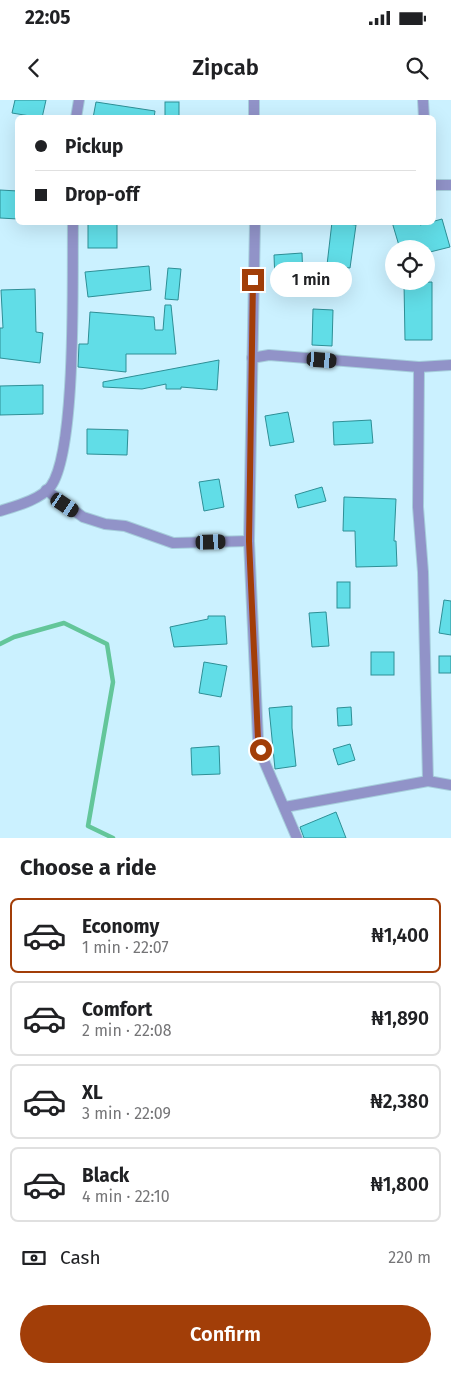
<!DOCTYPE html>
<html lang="en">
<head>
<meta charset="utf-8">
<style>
	body { margin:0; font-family:"Fira Sans",sans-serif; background:#f6f6f6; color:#202124; height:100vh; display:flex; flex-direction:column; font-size:19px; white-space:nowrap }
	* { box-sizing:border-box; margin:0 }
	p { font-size:16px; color:#757577 }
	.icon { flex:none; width:28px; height:28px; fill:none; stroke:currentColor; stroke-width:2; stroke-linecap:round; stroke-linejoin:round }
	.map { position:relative; height:738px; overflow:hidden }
	.details { display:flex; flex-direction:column; background:#fff; flex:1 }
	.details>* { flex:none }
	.guide { position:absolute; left:15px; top:15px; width:421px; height:110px; border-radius:8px; box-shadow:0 5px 20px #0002; display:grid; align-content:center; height:110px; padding:0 20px; background:#fff }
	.fabs { position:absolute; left:385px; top:140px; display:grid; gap:10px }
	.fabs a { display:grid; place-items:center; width:50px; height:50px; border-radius:50%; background:#fff; box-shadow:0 5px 20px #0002; font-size:25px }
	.end { position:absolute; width:22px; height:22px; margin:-11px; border:6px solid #a23e08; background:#fff; box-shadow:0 0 0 2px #fff }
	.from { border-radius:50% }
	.bubble { position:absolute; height:35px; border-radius:18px; background:#fff; box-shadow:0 5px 20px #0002; font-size:16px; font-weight:600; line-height:35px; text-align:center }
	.car { position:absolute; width:15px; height:30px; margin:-15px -8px; border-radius:6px; box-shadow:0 0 4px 1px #0007; background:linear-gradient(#222 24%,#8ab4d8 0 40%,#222 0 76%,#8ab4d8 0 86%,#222 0) }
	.guide b { display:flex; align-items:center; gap:18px; height:48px; font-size:19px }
	.guide b+b { border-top:1px solid #e0e0e0 }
	.guide i { width:12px; height:12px; background:#202124 }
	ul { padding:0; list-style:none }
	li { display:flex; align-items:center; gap:15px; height:75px; margin:0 10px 8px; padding:0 10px; border:2px solid #e0e0e0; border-radius:8px }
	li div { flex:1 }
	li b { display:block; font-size:19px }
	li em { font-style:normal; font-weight:600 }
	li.active { border-color:#a23e08 }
	li>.icon { width:45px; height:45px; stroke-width:1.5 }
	h2 { padding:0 20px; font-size:22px; line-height:60px }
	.pay { display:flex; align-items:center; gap:12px; height:55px; padding:0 20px; font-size:19px }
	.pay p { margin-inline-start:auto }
	.button { display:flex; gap:10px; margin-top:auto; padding:10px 20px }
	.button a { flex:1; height:58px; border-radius:30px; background:#a23e08; color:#fff; font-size:20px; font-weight:600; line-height:58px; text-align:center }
	.status { display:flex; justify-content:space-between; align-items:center; height:35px; padding:0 25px; background:#fff; direction:ltr }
	.status svg { height:14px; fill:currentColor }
	header { display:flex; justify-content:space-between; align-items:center; height:65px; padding:0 20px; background:#fff; font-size:22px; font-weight:600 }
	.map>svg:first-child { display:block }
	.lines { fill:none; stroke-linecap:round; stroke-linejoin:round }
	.stream { stroke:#63c69a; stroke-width:4.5 }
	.building { fill:#61dde7; stroke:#2e8f96 }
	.street-casing { stroke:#a6cedc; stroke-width:12 }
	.street { stroke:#9193c8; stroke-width:10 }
	.route { stroke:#a23e08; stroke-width:6 }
</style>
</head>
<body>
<div class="status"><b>22:05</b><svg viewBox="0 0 49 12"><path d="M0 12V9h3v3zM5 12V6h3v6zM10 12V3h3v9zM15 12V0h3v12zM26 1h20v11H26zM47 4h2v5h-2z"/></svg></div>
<header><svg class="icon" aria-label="back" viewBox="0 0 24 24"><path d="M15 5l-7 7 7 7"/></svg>Zipcab<svg class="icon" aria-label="search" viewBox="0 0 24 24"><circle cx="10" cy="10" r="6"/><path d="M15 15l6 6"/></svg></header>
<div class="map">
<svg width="451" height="738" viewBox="0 0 451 738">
	<rect width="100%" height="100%" fill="#cbf1ff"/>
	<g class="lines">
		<path class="stream" d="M0,544L14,537L64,523L107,544L113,582L88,726L113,738"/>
	</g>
	<g class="building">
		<path d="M15,0H46L42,18L12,13Z"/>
		<path d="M96,2L155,11L154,18H93Z"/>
		<rect x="165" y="2" width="14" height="16"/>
		<path d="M0,90L18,91V119L0,118Z"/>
		<path d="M442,119L450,147L426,153V149H400L392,122H420V125Z"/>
		<path d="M332,122L356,125L350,168L327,165Z"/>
		<rect x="88" y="124" width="29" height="24"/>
		<path d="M302,153L303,180L275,181L274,155Z"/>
		<path d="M149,166L151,190L88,197L85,172Z"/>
		<path d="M168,168L181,169L178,200L165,199Z"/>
		<path d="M432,182V240H405L404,183Z"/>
		<path d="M35,189L36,232L43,233L40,263L0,258V228H3L1,190Z"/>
		<path d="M165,205H171L176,254H126V272L78,267L79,244H88L90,212L154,217L155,230H163Z"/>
		<path d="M313,209L333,210L332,246L312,245Z"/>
		<path d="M219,260L217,290L181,287V289H166V284L142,289L103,287V282Z"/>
		<path d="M43,285V314L0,315V286Z"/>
		<path d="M288,312L294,342L270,346L265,316Z"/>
		<path d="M371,320L373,343L334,345L333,322Z"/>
		<path d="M87,329L128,330L127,355L87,354Z"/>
		<path d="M219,379L224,407L204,411L199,382Z"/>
		<path d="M322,387L326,401L298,408L295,395Z"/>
		<path d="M344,397L396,399L394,441H396L397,466L356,467L355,431H343Z"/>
		<rect x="337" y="482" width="13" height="26"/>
		<path d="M444,500L451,501V535L439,533Z"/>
		<path d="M326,512L329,546L312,547L309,513Z"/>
		<path d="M208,516H225L227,544L174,547L170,527L208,519Z"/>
		<rect x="371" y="552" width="23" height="23"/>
		<rect x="439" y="556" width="12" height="17"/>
		<path d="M204,562L227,566L221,597L199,593Z"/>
		<path d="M292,606V628L296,666L275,669L269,608Z"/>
		<path d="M351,607L352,625L338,626L337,608Z"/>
		<path d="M350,644L355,660L338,665L333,649Z"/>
		<path d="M219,646L220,674L192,675L191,648Z"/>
		<path d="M336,712L346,738H304L300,727Z"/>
	</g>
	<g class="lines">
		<defs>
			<g id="street">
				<path d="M254,0V18"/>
				<path d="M423,0L424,18"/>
				<path d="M76,18L79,0"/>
				<path d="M434,85H451"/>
				<path d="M255,122L249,441L258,639L264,661L297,738"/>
				<path d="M252,258L269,255L419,267L451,265"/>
				<path d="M419,267L418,407L423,472L428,681"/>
				<path d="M46,390L83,417L105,424L125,426L173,443L249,441"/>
				<path d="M0,411C16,406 40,400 51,386C77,349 72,175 73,122"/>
				<path d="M285,707L428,681L451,685"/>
			</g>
		</defs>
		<use href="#street" class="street-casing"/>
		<use href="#street" class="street"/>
	</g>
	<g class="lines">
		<path class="route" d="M253,180L249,441L258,639L261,650"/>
	</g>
</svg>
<div class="fabs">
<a><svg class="icon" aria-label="locate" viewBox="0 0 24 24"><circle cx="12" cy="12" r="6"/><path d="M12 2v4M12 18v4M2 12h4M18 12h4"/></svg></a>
</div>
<i class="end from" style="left:261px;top:650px"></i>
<i class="end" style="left:253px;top:180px"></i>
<div class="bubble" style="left:270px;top:162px;width:82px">1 min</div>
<i class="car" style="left:322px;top:260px;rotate:95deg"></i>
<i class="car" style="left:65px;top:405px;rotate:124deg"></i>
<i class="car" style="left:211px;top:442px;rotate:88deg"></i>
<div class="guide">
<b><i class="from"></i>Pickup</b>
<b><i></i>Drop-off</b>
</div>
</div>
<section class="details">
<h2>Choose a ride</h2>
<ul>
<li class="active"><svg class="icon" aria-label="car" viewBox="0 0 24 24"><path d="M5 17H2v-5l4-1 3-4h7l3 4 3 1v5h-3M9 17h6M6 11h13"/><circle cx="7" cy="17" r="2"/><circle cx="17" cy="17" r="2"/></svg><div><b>Economy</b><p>1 min · 22:07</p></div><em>₦1,400</em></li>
<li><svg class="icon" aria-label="car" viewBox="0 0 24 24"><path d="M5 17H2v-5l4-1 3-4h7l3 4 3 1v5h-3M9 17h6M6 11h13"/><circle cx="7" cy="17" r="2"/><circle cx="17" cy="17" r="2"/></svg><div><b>Comfort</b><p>2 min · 22:08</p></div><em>₦1,890</em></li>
<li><svg class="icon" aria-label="car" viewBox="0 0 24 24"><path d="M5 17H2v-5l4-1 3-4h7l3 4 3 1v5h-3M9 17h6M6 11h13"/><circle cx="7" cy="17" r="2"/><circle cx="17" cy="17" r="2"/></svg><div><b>XL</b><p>3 min · 22:09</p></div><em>₦2,380</em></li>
<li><svg class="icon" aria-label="car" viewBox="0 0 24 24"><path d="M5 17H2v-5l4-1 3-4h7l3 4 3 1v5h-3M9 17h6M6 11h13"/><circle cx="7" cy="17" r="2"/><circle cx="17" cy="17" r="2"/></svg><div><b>Black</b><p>4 min · 22:10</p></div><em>₦1,800</em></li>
</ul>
<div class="pay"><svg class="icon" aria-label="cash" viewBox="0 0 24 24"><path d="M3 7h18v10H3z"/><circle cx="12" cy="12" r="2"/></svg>Cash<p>220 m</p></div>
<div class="button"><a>Confirm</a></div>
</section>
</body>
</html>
